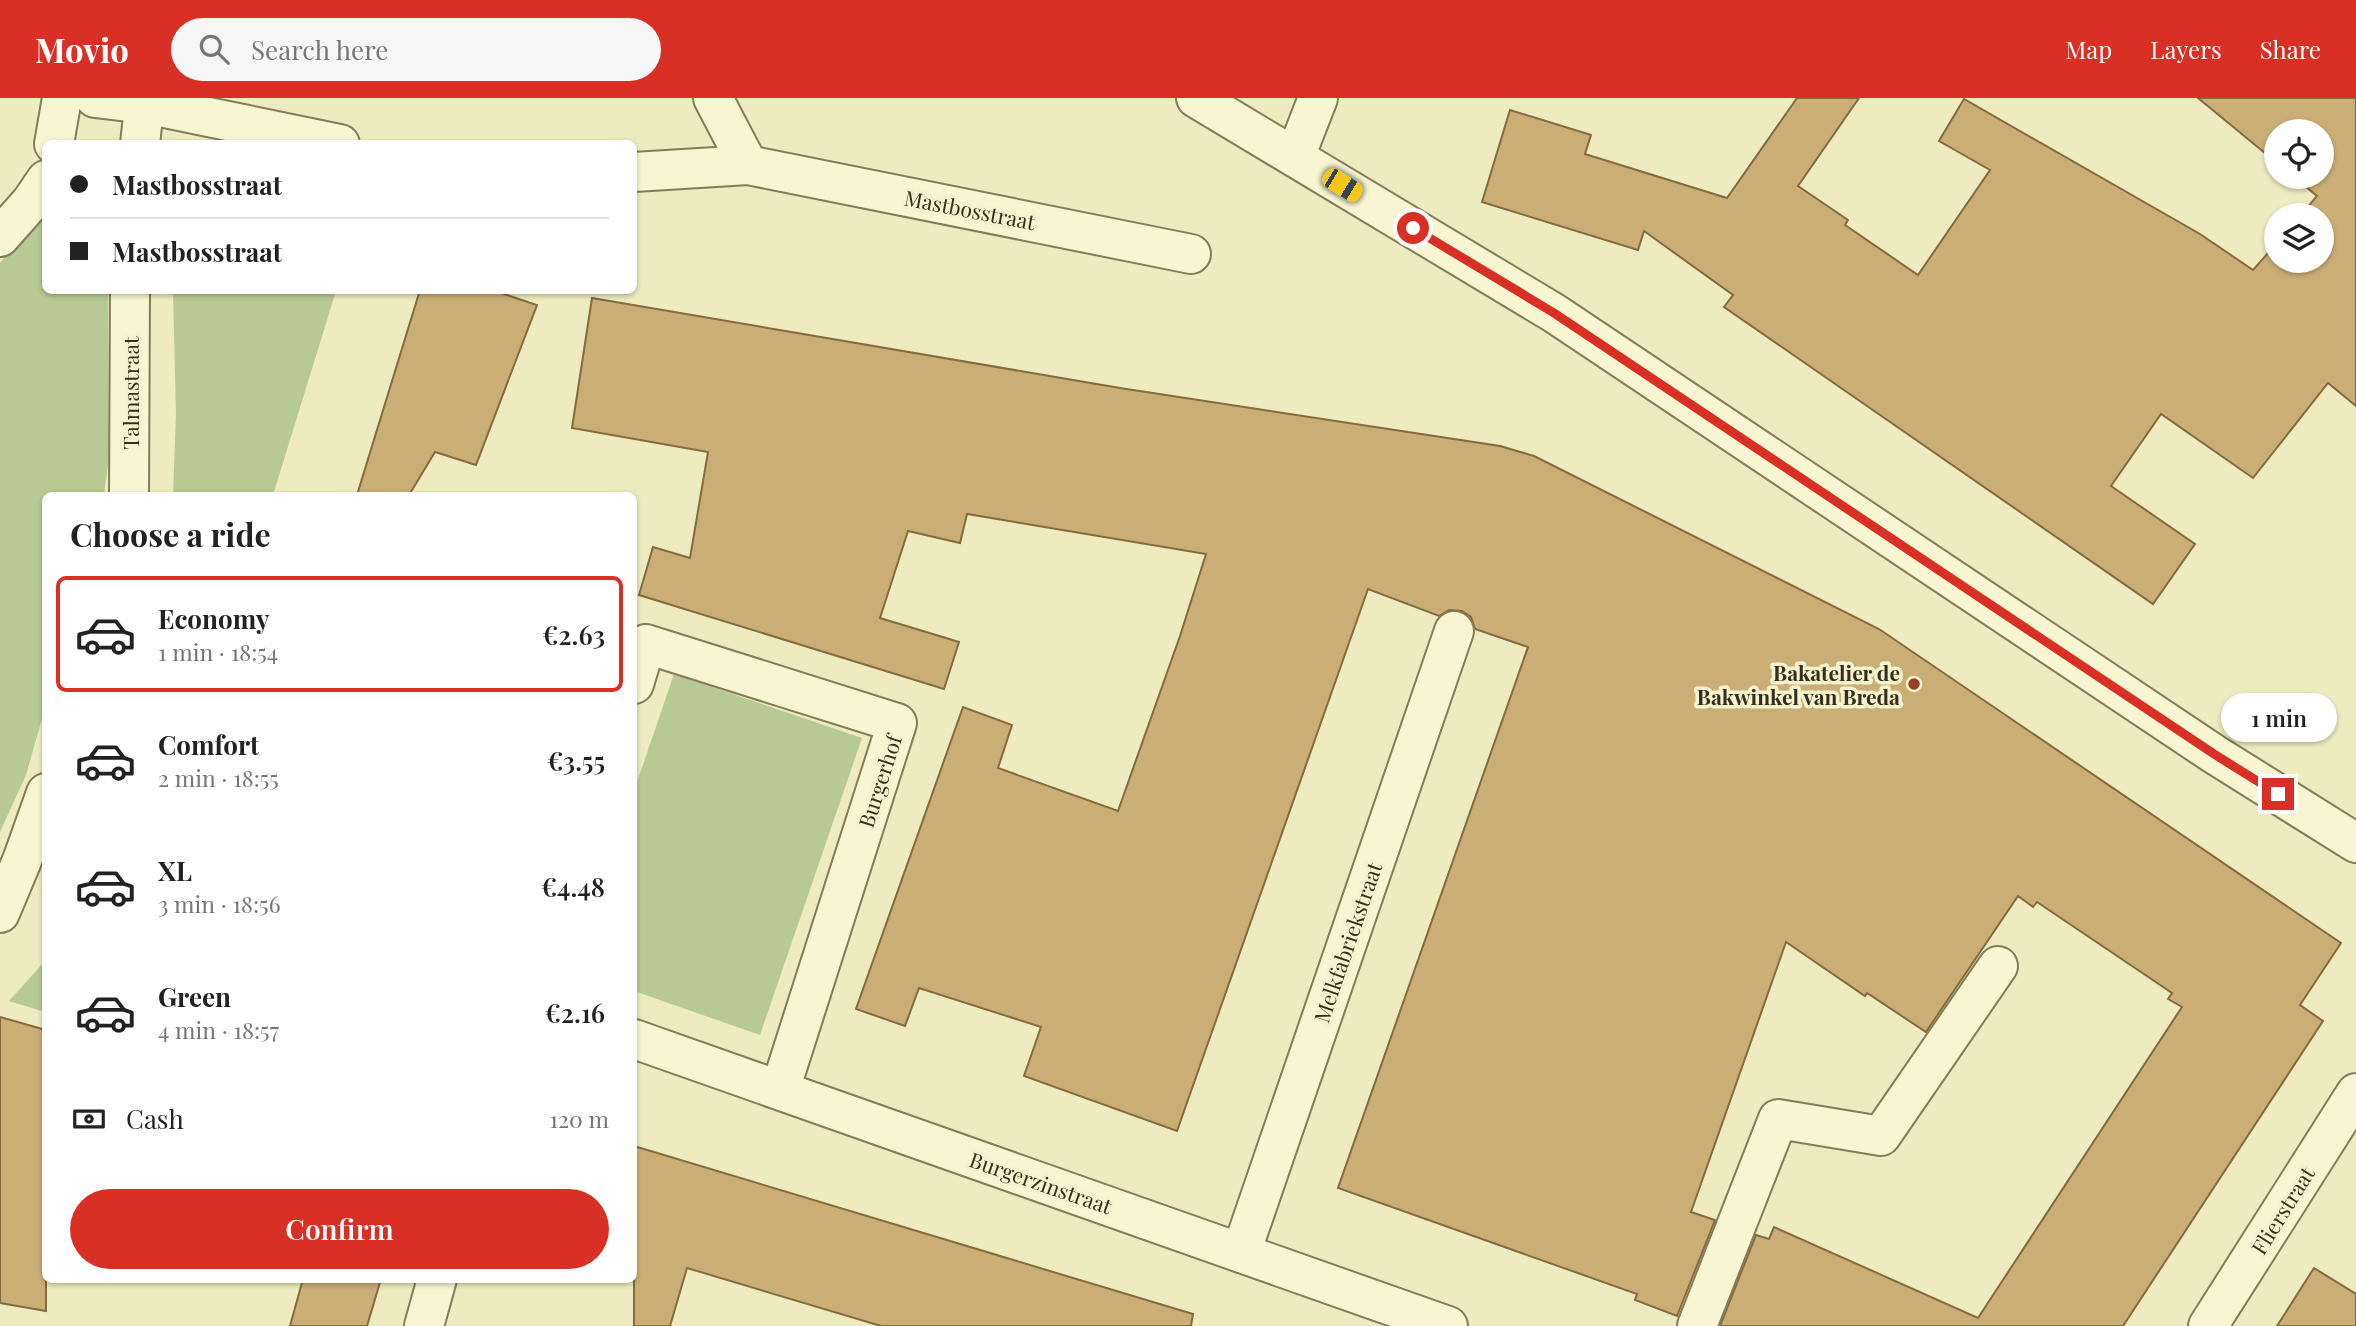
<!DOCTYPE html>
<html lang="en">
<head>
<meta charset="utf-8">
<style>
	body { margin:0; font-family:"Playfair Display",serif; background:#f6f6f6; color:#222; height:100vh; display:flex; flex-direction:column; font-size:26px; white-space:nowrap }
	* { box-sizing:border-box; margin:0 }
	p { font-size:23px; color:#767676 }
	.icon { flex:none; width:38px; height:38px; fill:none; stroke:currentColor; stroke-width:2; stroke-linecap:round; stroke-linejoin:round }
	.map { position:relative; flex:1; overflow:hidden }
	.drawer { position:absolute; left:42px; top:394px; width:595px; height:791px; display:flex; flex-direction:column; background:#fff; border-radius:10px; box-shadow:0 2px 5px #0004 }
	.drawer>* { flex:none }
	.top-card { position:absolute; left:42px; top:42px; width:595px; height:154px; border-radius:10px; box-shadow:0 2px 5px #0004; display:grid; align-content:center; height:154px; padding:0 28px; background:#fff }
	.tools { position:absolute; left:2264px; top:21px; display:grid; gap:14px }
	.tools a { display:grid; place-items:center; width:70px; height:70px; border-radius:50%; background:#fff; box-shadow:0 2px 5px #0004; font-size:35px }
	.end { position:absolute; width:32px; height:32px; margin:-16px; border:9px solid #d93025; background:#fff; box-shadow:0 0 0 4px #fff }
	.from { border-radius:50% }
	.bubble { position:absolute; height:49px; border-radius:24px; background:#fff; box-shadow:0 2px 5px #0004; font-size:23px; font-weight:600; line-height:49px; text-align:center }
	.car { position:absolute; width:21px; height:42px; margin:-21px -10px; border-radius:9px; box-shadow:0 0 5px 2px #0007; background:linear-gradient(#f5c518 24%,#345 0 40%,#f5c518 0 76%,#345 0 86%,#f5c518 0) }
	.top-card b { display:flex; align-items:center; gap:24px; height:66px; font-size:26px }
	.top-card b+b { border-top:2px solid #e0e0e0 }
	.top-card i { width:18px; height:18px; background:#222 }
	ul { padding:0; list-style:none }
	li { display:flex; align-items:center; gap:21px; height:116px; margin:0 14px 10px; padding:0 14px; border:4px solid transparent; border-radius:10px }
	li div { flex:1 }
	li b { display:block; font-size:26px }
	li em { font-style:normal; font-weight:600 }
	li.on { border-color:#d93025 }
	li>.icon { width:63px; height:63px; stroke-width:1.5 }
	h2 { padding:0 28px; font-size:32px; line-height:84px }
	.pay { display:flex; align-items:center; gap:18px; height:77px; padding:0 28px; font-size:26px }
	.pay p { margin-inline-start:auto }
	.action { display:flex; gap:14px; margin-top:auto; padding:14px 28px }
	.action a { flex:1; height:80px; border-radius:42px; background:#d93025; color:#fff; font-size:28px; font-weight:600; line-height:80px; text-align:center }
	header { display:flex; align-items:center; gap:42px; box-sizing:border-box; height:98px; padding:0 35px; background:#d93025; color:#fff }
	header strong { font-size:33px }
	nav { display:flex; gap:38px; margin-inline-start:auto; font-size:24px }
	.search { width:490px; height:63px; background:#f6f6f6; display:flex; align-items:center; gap:18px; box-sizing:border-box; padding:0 24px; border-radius:38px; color:#767676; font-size:26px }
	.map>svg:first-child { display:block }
	.green { fill:#b7ca94 }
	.building { fill:#cbae75; stroke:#846b3e; stroke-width:2 }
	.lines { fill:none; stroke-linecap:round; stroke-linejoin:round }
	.minor-casing { stroke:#857b58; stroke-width:42 }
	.minor { stroke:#f8f6d2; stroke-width:38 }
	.route { stroke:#d93025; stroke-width:9 }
	.poi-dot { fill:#934229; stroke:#f5f3cf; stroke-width:2.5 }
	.labels { text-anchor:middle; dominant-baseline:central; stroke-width:7; stroke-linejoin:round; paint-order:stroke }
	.street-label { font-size:21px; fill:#352e1c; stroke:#f5f3cf }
	.poi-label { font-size:21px; font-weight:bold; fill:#352e1c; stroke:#f5f3cf; text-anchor:end }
</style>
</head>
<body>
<header>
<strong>Movio</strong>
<div class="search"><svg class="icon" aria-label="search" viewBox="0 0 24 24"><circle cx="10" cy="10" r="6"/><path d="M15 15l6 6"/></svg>Search here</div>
<nav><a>Map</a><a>Layers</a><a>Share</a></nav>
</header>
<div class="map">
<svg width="2356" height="1228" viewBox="0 0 2356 1228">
	<rect width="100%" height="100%" fill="#edebbf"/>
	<g class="green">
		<path d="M45,111L46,192L108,193L109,359L104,397H46L45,610L26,677L0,734V165Z"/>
		<path d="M173,193H336L273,397H173L176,315Z"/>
		<path d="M674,576L862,640L760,937L634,893V693Z"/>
		<path d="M45,863V914L9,903Z"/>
	</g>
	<g class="building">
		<path d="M1797,0H1859L1798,88L1848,122L1845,127L1918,177L1990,72L1939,43L1964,1L2200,136L2253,172L2277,145V163H2322V117H2301L2317,98L2294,79H2322V33H2277V65L2198,0H2356V308L2328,285L2253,380L2161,316L2111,388L2195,446L2153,506L1724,209L1733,197L1644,133L1638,152L1482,104L1510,12L1591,37L1585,56L1727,100Z"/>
		<path d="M420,192H492L537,207L476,367L435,354L409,397H357Z"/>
		<path d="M592,200L1120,290L1500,348L1534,358L1879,531L2341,845L2300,907L2323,923L2123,1228H1720L1756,1137L1769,1141L1774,1129L1978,1220L2182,909L2168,901L2172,895L2037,804L2033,809L2018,798L1926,934L1867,895L1865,898L1786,844L1691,1114L1715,1122L1677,1218L1635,1202L1637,1196L1338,1090L1528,549L1475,531L1471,519L1462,513L1449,512L1439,518L1368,491L1177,1033L1024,978L1041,929L919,890L905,928L856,911L963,609L1012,627L998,670L1118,713L1180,538L1206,456L967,416L960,445L908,433L880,520L959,544L944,591L639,497L653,449L690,460L708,354L572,330Z"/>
		<path d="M0,919L46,932V1213L0,1205Z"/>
		<path d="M634,1048L1193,1216L1191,1228H881L687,1170L670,1228H634Z"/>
		<path d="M2314,1170L2356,1196V1228H2277Z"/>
		<path d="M303,1181H381L367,1228H290Z"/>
	</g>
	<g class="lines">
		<defs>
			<g id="minor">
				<path d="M95,0L145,6L340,46"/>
				<path d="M713,0L748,67"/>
				<path d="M1196,0L1554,215L2214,656L2356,745"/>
				<path d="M54,46L62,0"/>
				<path d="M140,46L145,0"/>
				<path d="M1295,59L1318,0"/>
				<path d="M634,74L748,67L1191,156"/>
				<path d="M0,139L31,104L46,82"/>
				<path d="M129,397L130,192"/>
				<path d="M634,586L646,546L897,625L780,992"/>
				<path d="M0,815L23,760L46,695"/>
				<path d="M634,941L1448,1228"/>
				<path d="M1241,1155L1454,533"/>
				<path d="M424,1228L437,1181"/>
				<path d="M1697,1228L1778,1021L1881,1038L1998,868"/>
				<path d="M2208,1228L2356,995"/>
			</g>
		</defs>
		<use href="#minor" class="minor-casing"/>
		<use href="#minor" class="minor"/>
	</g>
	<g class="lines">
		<path class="route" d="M1413,130L1554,215L2214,656L2278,696"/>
	</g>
	<circle class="poi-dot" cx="1914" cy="586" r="7"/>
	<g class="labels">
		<g class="street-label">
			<text transform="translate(970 111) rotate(11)">Mastbosstraat</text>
			<text transform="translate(130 295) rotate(-90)">Talmastraat</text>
			<text transform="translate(879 683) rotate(-72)">Burgerhof</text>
			<text transform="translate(1347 844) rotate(-71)">Melkfabriekstraat</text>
			<text transform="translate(1041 1084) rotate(19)">Burgerzinstraat</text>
			<text transform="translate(2282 1112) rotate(-58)">Flierstraat</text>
		</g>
		<g class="poi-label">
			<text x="1900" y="574">Bakatelier de<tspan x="1900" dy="24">Bakwinkel van Breda</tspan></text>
		</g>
	</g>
</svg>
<div class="tools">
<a><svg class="icon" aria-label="locate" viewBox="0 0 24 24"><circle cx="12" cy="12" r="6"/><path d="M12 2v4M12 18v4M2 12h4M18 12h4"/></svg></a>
<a><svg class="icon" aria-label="layers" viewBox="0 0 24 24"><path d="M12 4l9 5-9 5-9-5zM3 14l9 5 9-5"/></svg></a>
</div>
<i class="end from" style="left:1413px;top:130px"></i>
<i class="end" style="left:2278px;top:696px"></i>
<div class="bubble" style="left:2221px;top:595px;width:116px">1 min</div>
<i class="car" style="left:1342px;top:87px;rotate:121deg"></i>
<div class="top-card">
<b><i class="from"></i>Mastbosstraat</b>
<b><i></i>Mastbosstraat</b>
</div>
<section class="drawer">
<h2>Choose a ride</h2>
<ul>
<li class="on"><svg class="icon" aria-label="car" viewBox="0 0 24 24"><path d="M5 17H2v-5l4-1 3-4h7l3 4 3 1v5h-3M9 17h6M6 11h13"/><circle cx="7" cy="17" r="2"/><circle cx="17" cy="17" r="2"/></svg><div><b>Economy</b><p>1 min · 18:54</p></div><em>€2.63</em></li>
<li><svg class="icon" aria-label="car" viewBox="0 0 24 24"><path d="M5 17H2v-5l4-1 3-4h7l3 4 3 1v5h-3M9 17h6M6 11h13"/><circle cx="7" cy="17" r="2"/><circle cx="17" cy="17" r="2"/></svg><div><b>Comfort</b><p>2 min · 18:55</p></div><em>€3.55</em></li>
<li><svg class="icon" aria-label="car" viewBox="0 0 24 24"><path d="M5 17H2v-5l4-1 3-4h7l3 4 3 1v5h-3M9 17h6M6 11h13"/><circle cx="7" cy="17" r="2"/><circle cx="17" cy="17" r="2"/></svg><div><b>XL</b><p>3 min · 18:56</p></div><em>€4.48</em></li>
<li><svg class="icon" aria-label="car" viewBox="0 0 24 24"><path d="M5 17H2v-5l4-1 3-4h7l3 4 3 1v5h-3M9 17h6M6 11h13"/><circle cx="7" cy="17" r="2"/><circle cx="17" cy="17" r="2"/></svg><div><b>Green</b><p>4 min · 18:57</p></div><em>€2.16</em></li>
</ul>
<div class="pay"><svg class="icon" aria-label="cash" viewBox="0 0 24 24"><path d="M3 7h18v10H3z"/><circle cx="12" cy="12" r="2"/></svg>Cash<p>120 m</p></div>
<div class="action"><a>Confirm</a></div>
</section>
</div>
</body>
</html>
